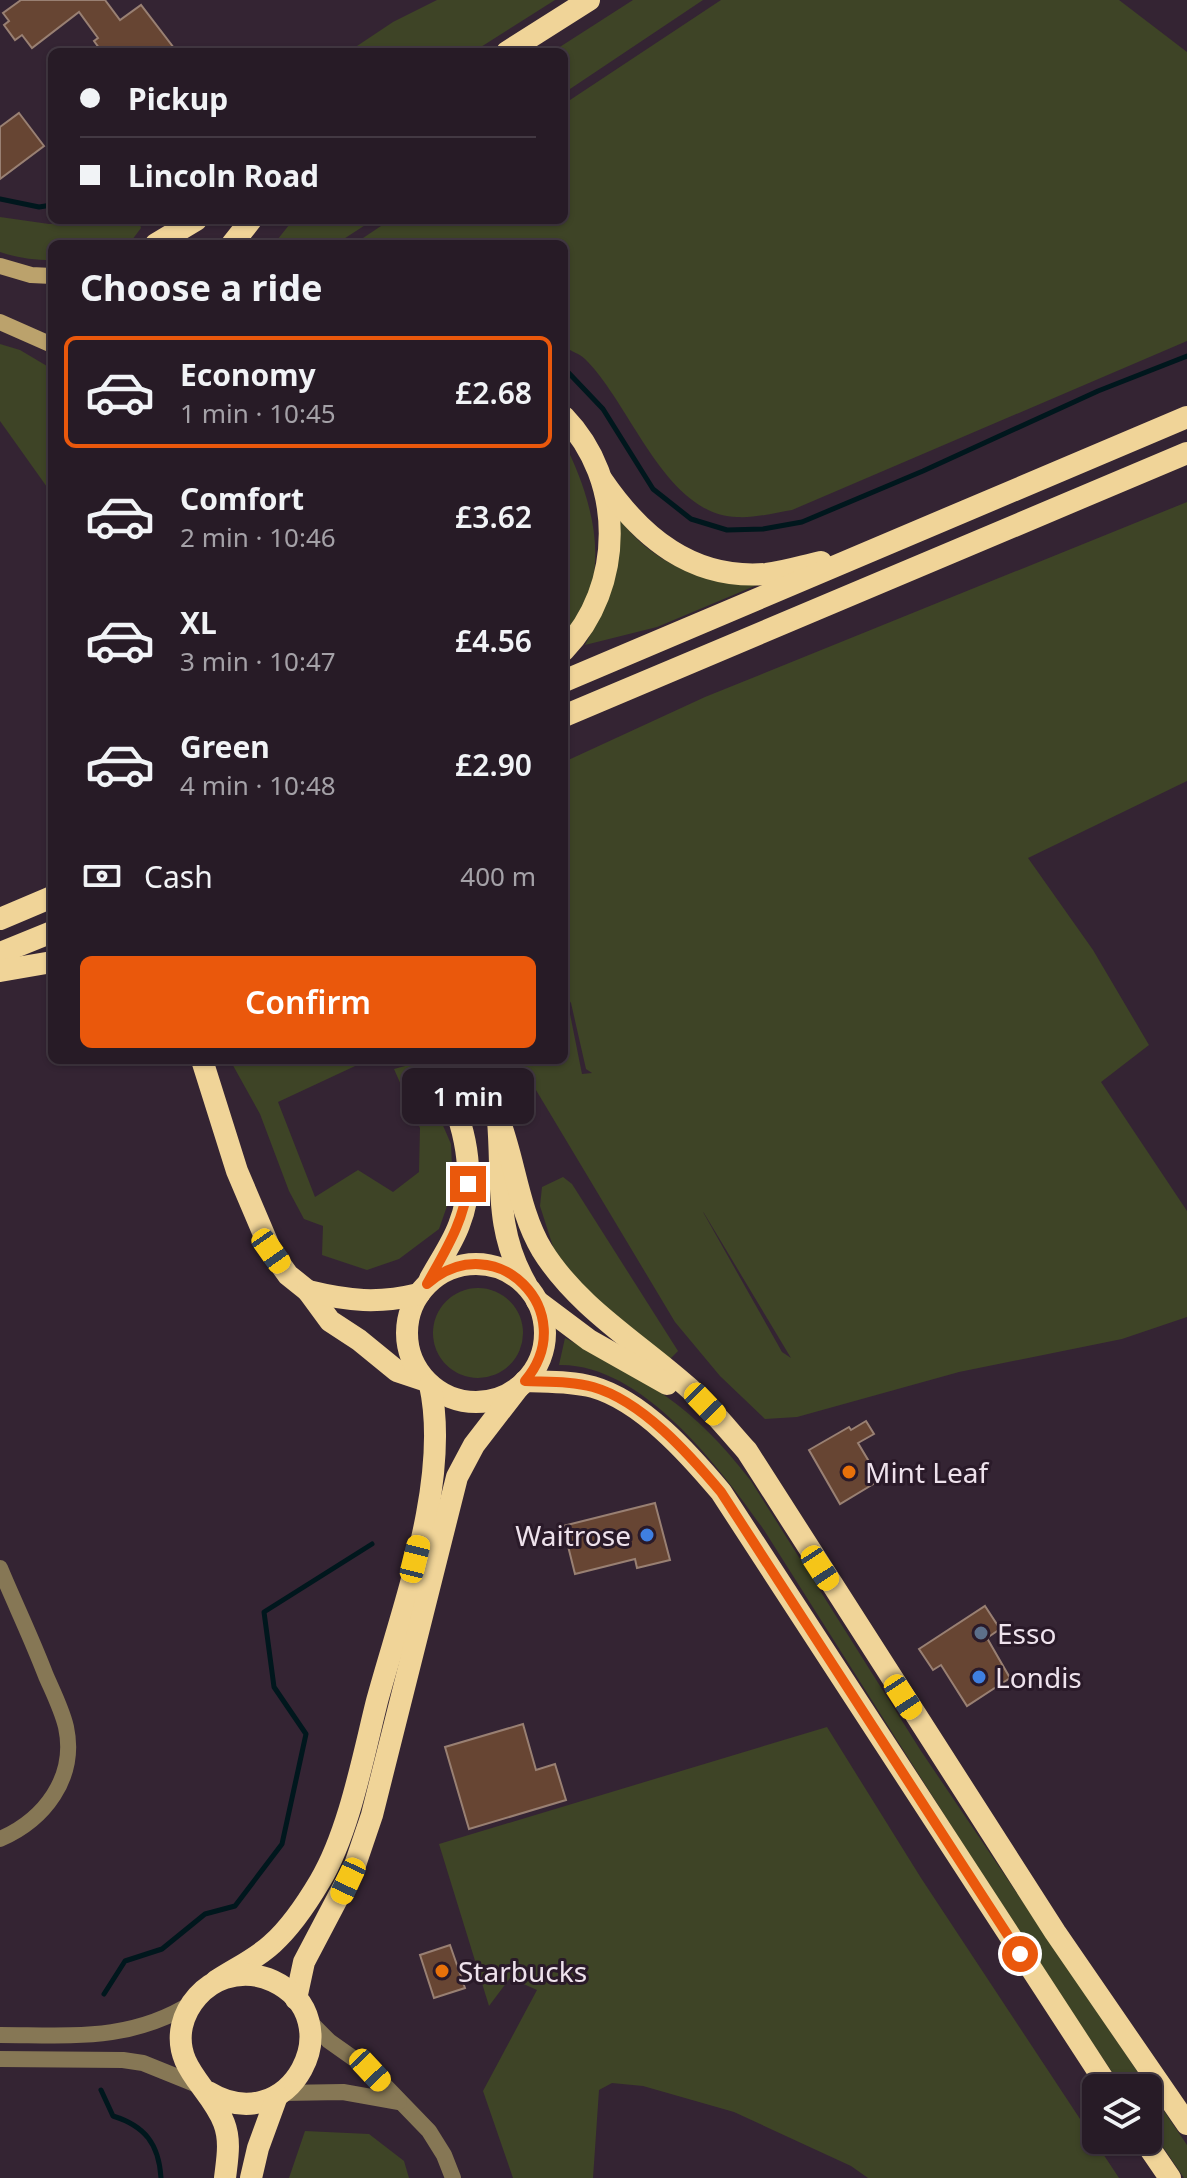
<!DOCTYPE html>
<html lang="en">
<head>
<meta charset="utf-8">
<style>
	body { margin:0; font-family:"Noto Sans",sans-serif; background:#332832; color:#f1f3f6; height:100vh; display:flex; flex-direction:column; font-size:30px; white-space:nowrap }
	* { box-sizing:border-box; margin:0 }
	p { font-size:26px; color:#a4a1a7 }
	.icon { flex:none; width:44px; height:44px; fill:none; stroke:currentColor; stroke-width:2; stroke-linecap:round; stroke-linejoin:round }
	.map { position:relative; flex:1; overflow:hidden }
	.drawer { position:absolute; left:48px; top:240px; width:520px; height:824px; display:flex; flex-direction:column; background:#271b26; border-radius:12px; box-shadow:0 2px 6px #0004,0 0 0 2px #433943 }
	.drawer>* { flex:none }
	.hud { position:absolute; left:48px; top:48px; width:520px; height:176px; border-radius:12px; box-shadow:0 2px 6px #0004,0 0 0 2px #433943; display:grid; align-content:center; height:176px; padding:0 32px; background:#271b26 }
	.controls { position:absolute; left:1082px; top:2074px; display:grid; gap:16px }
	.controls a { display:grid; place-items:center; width:80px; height:80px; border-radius:12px; background:#271b26; box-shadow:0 2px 6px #0004,0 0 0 2px #433943; font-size:40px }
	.end { position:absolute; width:36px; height:36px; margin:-18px; border:10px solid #ea580c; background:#fff; box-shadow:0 0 0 4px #fff }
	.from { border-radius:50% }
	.bubble { position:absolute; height:56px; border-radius:12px; background:#271b26; box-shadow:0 2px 6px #0004,0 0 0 2px #433943; font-size:26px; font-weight:600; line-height:56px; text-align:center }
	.car { position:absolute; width:24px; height:48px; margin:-24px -12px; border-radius:10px; box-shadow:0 0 6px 2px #0007; background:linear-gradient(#f5c518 24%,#345 0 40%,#f5c518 0 76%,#345 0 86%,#f5c518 0) }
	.hud b { display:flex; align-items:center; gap:28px; height:76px; font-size:30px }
	.hud b+b { border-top:2px solid #433943 }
	.hud i { width:20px; height:20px; background:#f1f3f6 }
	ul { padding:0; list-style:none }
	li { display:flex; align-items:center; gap:24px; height:112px; margin:0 16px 12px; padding:0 16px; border:4px solid transparent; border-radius:12px }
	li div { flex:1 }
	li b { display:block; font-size:30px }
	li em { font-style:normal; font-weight:600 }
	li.selected { border-color:#ea580c }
	li>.icon { width:72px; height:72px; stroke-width:1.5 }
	h2 { padding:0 32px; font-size:36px; line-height:96px }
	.pay { display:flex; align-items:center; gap:20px; height:88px; padding:0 32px; font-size:30px }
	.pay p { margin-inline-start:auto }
	.cta { display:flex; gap:16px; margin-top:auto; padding:16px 32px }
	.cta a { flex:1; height:92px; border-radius:12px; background:#ea580c; color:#fff; font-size:32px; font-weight:600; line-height:92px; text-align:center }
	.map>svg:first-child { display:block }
	.green { fill:#3e4426; fill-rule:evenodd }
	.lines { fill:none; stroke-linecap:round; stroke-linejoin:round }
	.stream { stroke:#00171d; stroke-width:5 }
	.building { fill:#674533; stroke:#998073; stroke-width:2 }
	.minor { stroke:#867755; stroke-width:16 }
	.secondary { stroke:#bba26c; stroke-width:16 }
	.trunk { stroke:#f0d498; stroke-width:22 }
	.route { stroke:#ea580c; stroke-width:10 }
	.food-dot { fill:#e8710a; stroke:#2a1a29; stroke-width:3 }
	.shop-dot { fill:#3f7fe0; stroke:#2a1a29; stroke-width:3 }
	.service-dot { fill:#5c6f8a; stroke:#2a1a29; stroke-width:3 }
	.labels { text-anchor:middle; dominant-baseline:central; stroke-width:6; stroke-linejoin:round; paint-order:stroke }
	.poi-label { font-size:28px; fill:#eee2ec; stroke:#2a1a29; text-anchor:start }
</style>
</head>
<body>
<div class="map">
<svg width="1187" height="2178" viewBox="0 0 1187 2178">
	<rect width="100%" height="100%" fill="#342433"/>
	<g class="green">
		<path d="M437,0H555L473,52H348L393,22Z"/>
		<path d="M633,0H703L564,93V52H552Z"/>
		<path d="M721,0H1119L1187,52V341L792,510C774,513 755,518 737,517C665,515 631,404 585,359C580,354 571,351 564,347V244H354L390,220H564V104Z"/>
		<path d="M0,217L49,224L139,220L141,228L129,244H52V260C33,260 18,258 0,252Z"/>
		<path d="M293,220H373L336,244H274Z"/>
		<path d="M0,344L20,350L52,369V494L0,421Z"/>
		<path d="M564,442C586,486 605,543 590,592C585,607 573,622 564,634Z"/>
		<path d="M1187,502V781L1028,858L1093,950L1149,1045L1101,1082L1187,1211V1317L1122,1339L959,1372L797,1417L765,1419L720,1376L675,1322L518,1060H564V998L568,1004L582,1074L592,1073L586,1069L571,1003L564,993V762L705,697ZM703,1212L704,1213L791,1358L782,1352Z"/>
		<path d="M616,515C656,567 694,578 757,585L657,627L585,645C610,599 622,568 616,515Z"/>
		<path d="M230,1060H368L278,1102L315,1197L358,1170L393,1192L419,1172L420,1128L394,1069L416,1063L451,1144L453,1189L439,1229L399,1259L367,1270L322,1255L323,1226L304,1219L289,1191L260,1114Z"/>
		<path d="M563,1177L572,1184L678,1351L668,1361L592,1295L556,1256L540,1206L542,1187Z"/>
		<circle cx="478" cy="1333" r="45"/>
		<path d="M565,1338C647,1380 694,1406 751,1481L921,1751L1187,2145V2178H1184L1148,2125V2088H1123L1040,1966L764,1530C721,1469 642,1363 559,1365Z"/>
		<path d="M827,1727L921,1878L1119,2178H868L851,2166L734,2112L643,2086L612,2083L599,2090L593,2178H513L483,2091L537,1990L510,1978L489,2006L439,1844Z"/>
		<path d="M305,2131L369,2134L404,2161L409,2178H289Z"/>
	</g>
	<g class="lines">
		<g class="stream">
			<path d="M0,199L39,207L52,205"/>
			<path d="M564,368L603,409L653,489L691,519L727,530L763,529L802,522L923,471L1098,391L1187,356"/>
			<path d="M104,1994L125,1961L162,1949L205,1914L235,1906L282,1844L306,1734L274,1687L264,1612L372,1544"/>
			<path d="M101,2090L113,2116C145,2126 159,2144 161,2178"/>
		</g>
	</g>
	<g class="building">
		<path d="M21,0H105L120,20L141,5L177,52H102L94,41L98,38L79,12L32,48L22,35L15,40L4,25L9,21L3,13Z"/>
		<path d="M19,113L44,146L0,179V127Z"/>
		<path d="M866,1421L874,1434L858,1443L880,1480L840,1504L809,1450L849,1427L851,1430Z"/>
		<path d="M655,1503L670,1560L637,1568L635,1559L575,1574L563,1526Z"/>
		<path d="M985,1606L1000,1629L987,1638L1010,1678L967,1706L941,1665L933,1670L919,1649Z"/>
		<path d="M523,1724L536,1770L555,1764L566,1800L469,1829L445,1747Z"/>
		<path d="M450,1945L465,1988L434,1998L420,1955Z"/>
	</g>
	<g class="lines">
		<g class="minor">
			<path d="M0,1568C15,1604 32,1639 46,1676C53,1692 62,1710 66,1727C77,1778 44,1820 0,1839"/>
			<path d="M307,2019L329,2041L370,2070L429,2131L444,2155L453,2178"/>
			<path d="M0,2035C70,2035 130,2042 192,2003"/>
			<path d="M0,2059L123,2060L143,2063L200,2086"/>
			<path d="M282,2093L343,2092L399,2102"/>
		</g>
		<g class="secondary">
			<path d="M0,266L31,275L52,276"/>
			<path d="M0,322L52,345"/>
		</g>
		<g class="trunk">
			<path d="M507,52L589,0"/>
			<path d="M156,244L196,220"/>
			<path d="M232,244L251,220"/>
			<path d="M564,417C625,480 625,587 564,650"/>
			<path d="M602,480C641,537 692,580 766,574C784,572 803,566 821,562"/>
			<path d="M564,681L1187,417"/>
			<path d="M564,716L1187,453"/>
			<path d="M0,919L52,897"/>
			<path d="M0,953L52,932"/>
			<path d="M0,971L52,962"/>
			<path d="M202,1060L237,1171L271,1251L288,1275L308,1291L330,1321L359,1340L397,1371L424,1380"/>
			<path d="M483,1060C490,1079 497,1100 498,1120C503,1180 494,1229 526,1284"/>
			<path d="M498,1117C515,1160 518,1210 542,1250C577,1307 640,1344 689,1388C710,1407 728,1430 747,1451L1055,1932L1187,2124"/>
			<circle cx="476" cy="1333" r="69"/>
			<path d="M430,1279C439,1262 452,1244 459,1225C481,1170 460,1111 435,1060"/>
			<path d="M308,1291C349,1301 378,1304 419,1294"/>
			<path d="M537,1301L589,1340L667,1384"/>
			<path d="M525,1381C548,1382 571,1381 593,1387C642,1401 689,1454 721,1492L1109,2088"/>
			<path d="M216,1981C234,1969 256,1959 272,1944C291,1927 307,1903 320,1881C349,1832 363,1757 377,1701C402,1609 451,1480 430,1385"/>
			<path d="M296,1999L304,1962L355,1865L372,1815L457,1477L474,1445L518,1388"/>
			<path d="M208,2092C290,2142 354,2019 273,1981C258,1974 241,1973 225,1978C204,1985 187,2004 182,2026C173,2068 211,2088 224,2123C231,2141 227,2160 225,2178"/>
			<path d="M1144,2140L1170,2178"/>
			<path d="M251,2178L258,2148L277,2096"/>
		</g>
	</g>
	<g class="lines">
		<path class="route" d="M468,1184C464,1222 445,1251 427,1284C495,1224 583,1312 525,1381C548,1382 572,1381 593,1387C642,1401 689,1454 721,1492L1020,1954"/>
	</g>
	<g class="food-dot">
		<circle cx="849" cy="1472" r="8"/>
		<circle cx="442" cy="1971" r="8"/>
	</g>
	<g class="shop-dot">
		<circle cx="647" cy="1535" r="8"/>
		<circle cx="979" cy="1677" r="8"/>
	</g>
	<circle class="service-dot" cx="981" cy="1633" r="8"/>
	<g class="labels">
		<g class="poi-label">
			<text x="865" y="1472">Mint Leaf</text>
			<text x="631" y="1535" text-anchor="end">Waitrose</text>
			<text x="997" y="1633">Esso</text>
			<text x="995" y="1677">Londis</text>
			<text x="458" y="1971">Starbucks</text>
		</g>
	</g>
</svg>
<div class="controls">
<a><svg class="icon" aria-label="layers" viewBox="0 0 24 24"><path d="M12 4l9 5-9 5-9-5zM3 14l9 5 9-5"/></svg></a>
</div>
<i class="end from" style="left:1020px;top:1954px"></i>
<i class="end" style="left:468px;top:1184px"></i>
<div class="bubble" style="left:402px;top:1068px;width:132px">1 min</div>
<i class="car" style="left:271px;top:1251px;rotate:145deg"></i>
<i class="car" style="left:705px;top:1404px;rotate:136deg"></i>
<i class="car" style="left:415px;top:1559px;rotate:14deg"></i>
<i class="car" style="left:820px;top:1568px;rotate:147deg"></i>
<i class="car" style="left:903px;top:1697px;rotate:147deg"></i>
<i class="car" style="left:348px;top:1881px;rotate:205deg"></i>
<i class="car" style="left:370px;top:2070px;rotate:137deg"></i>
<div class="hud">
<b><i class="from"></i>Pickup</b>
<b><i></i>Lincoln Road</b>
</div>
<section class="drawer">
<h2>Choose a ride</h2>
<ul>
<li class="selected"><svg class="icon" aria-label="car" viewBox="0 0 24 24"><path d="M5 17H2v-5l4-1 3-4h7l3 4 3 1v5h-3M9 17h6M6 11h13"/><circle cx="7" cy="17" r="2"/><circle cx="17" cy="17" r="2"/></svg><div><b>Economy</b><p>1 min · 10:45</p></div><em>£2.68</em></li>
<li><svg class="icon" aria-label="car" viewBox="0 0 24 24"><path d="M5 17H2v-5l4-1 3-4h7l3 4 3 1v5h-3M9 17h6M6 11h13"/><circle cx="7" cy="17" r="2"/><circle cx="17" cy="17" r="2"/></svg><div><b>Comfort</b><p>2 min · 10:46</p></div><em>£3.62</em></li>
<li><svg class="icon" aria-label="car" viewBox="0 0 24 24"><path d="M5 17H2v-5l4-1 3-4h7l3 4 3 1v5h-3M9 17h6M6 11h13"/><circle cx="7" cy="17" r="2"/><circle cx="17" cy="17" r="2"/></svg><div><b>XL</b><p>3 min · 10:47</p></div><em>£4.56</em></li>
<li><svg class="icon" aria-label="car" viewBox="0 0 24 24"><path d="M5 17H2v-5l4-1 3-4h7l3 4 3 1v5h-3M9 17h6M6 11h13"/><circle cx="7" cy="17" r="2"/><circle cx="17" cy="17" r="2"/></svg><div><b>Green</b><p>4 min · 10:48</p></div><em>£2.90</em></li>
</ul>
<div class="pay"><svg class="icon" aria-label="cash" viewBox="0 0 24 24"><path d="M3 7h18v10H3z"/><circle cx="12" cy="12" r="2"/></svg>Cash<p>400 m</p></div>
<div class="cta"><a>Confirm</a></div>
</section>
</div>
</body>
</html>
